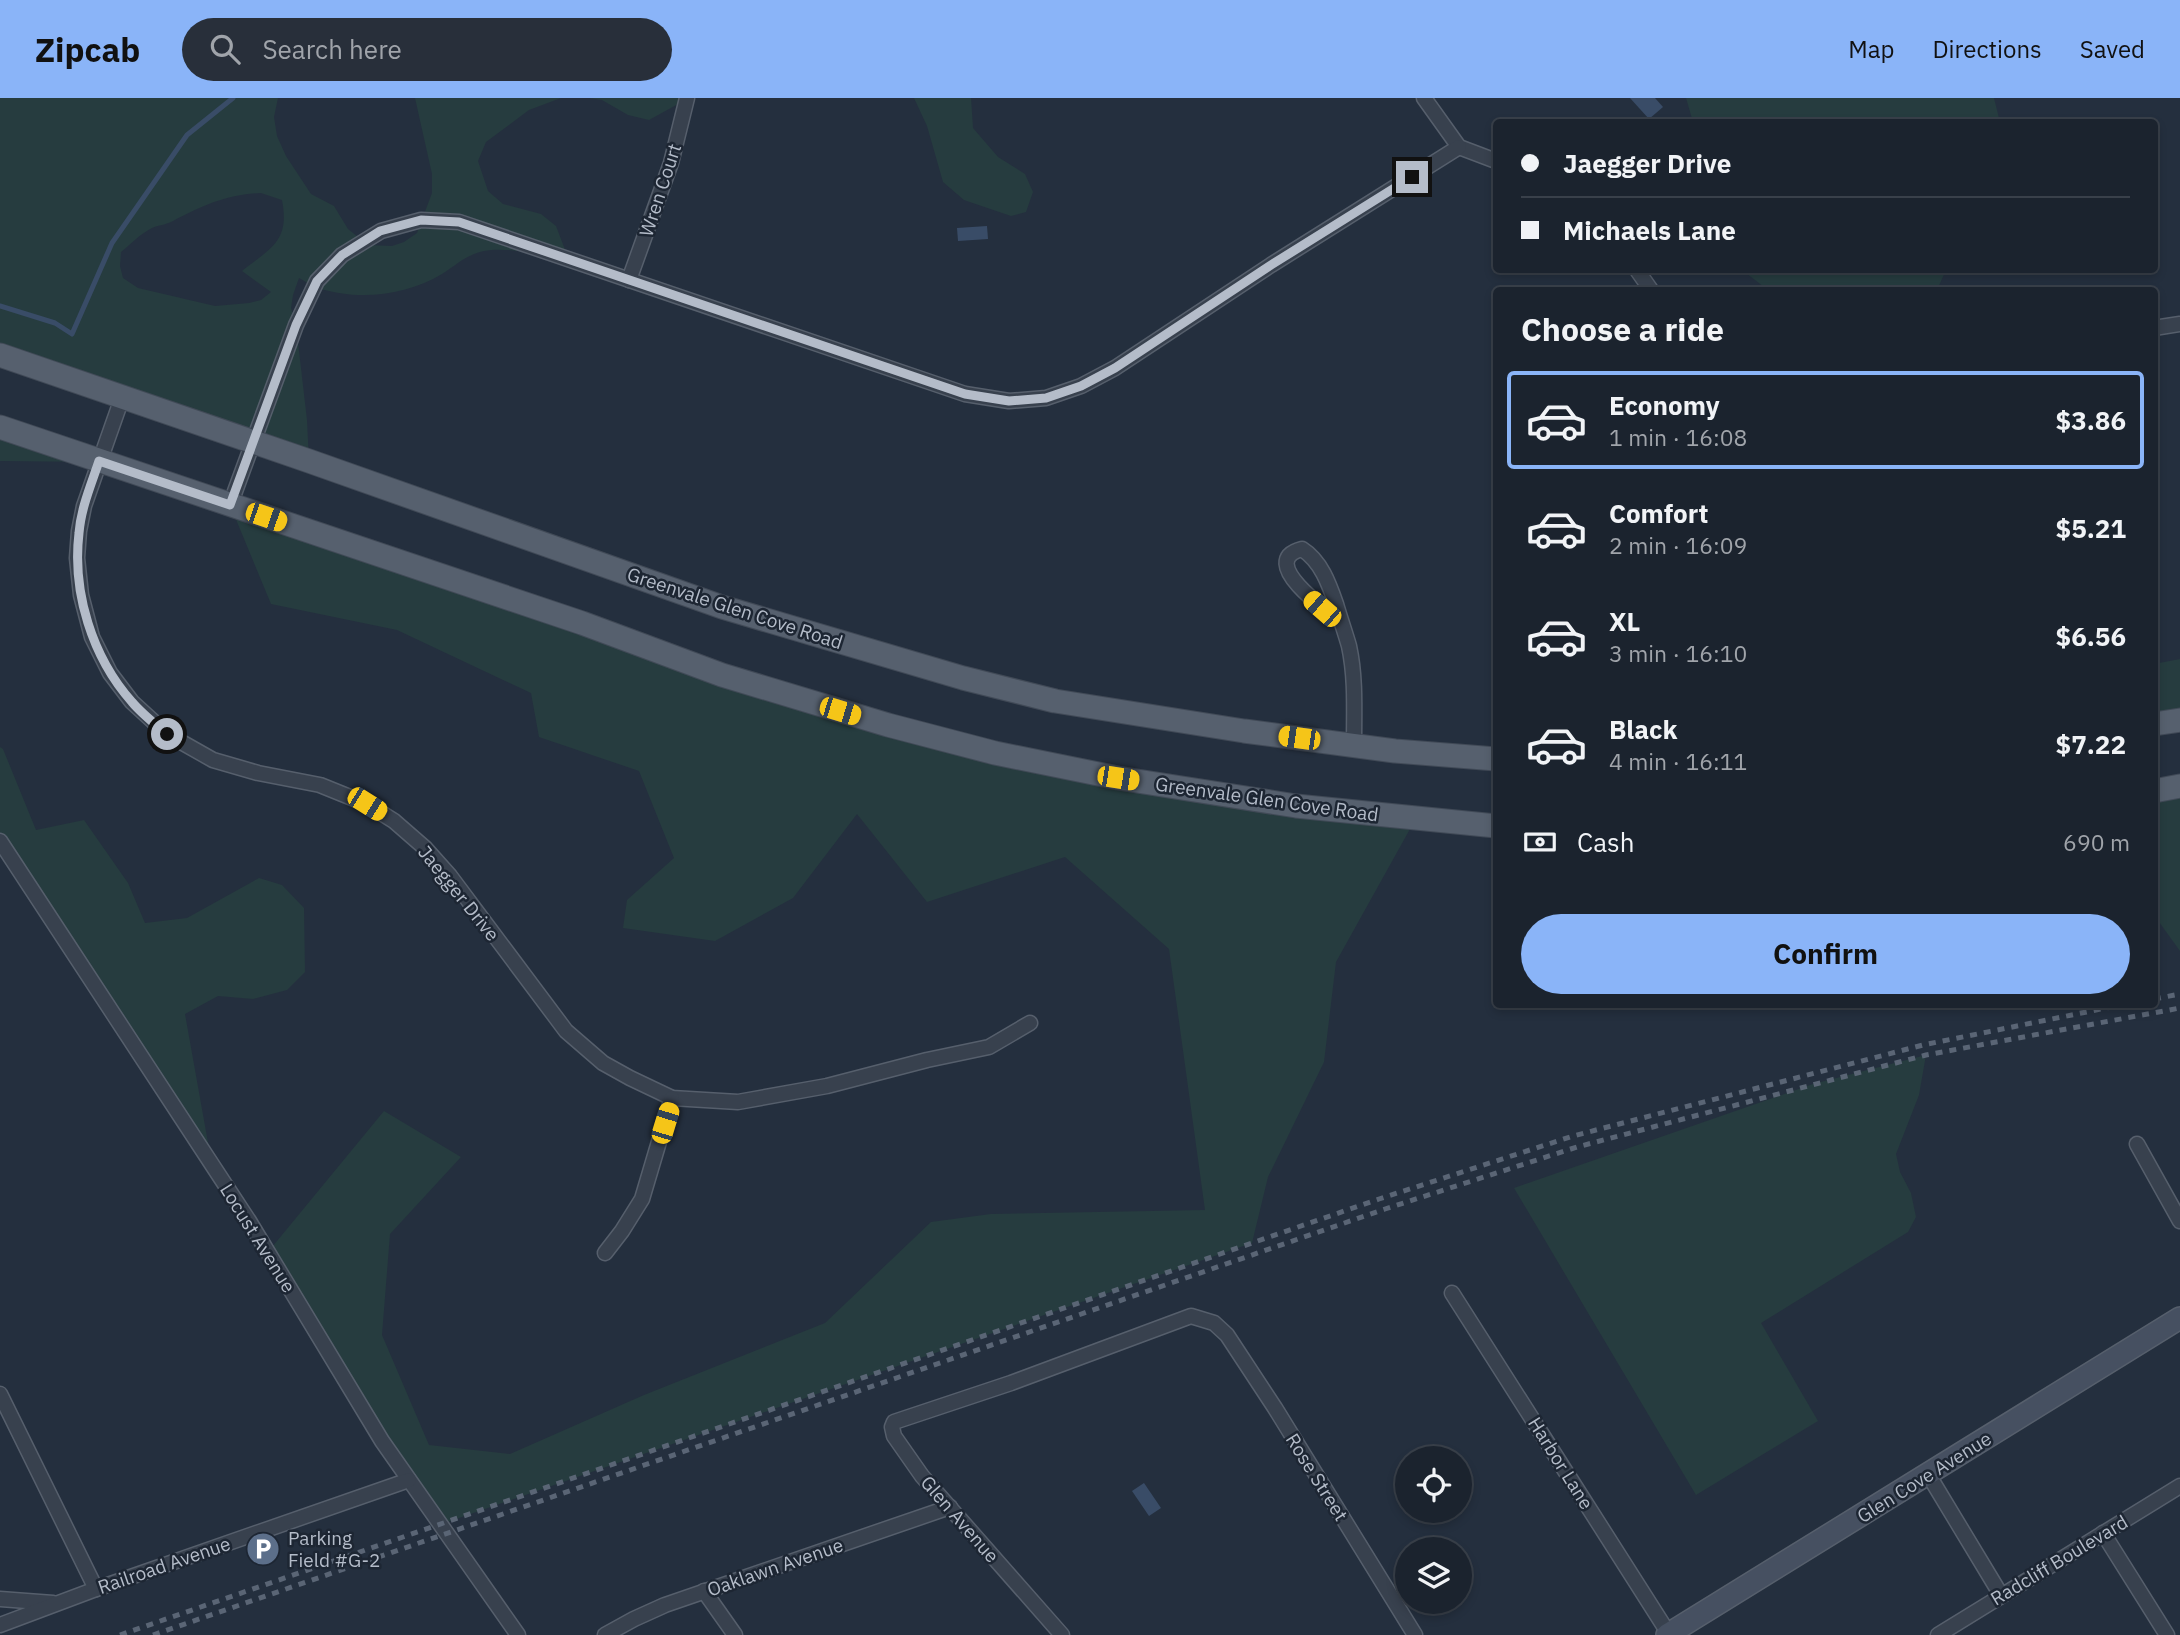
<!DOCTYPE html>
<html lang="en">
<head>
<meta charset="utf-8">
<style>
	body { margin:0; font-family:"IBM Plex Sans",sans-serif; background:#282f3a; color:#f1f3f6; height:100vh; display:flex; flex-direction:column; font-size:26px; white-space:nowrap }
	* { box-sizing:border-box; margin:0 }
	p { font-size:23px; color:#a0a4aa }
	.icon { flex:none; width:38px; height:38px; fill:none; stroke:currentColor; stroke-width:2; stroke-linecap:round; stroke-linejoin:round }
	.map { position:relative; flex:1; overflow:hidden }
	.drawer { position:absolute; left:1493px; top:189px; width:665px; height:721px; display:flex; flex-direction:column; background:#1b232e; border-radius:7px; box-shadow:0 4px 10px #0003,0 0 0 2px #39404a }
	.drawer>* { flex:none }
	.banner { position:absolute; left:1493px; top:21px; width:665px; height:154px; border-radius:7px; box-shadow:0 4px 10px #0003,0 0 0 2px #39404a; display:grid; align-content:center; height:154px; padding:0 28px; background:#1b232e }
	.controls { position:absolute; left:1395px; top:1348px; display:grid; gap:14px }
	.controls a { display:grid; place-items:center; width:77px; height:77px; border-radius:50%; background:#1b232e; box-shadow:0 4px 10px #0003,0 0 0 2px #39404a; font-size:35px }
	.end { position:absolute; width:32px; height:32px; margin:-16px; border:9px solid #b4bcc9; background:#111; box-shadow:0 0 0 4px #111 }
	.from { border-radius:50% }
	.car { position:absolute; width:21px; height:42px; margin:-21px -10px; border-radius:9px; box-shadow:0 0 5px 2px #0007; background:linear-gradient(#f5c518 24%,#345 0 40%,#f5c518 0 76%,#345 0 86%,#f5c518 0) }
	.banner b { display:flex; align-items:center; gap:24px; height:66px; font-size:26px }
	.banner b+b { border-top:2px solid #39404a }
	.banner i { width:18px; height:18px; background:#f1f3f6 }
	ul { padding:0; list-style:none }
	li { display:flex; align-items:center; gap:21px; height:98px; margin:0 14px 10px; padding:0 14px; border:4px solid transparent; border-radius:7px }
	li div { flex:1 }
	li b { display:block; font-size:26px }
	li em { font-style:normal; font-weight:700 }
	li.on { border-color:#8ab4f8 }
	li>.icon { width:63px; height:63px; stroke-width:1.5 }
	h2 { padding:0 28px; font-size:32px; line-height:84px }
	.pay { display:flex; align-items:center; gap:18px; height:77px; padding:0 28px; font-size:26px }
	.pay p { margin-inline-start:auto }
	.primary-button { display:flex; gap:14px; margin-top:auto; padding:14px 28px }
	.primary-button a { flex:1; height:80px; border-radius:42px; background:#8ab4f8; color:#111; font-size:28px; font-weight:700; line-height:80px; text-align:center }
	header { display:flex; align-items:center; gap:42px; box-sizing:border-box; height:98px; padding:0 35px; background:#8ab4f8; color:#111 }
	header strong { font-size:33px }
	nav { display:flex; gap:38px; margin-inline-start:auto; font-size:24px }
	.search { width:490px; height:63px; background:#282f3a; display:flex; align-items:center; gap:18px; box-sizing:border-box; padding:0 24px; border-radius:38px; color:#a0a4aa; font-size:26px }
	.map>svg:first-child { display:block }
	.green { fill:#263c3f; fill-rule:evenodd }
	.water { fill:#394c67 }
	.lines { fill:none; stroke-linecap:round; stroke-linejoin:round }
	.stream { stroke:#394c67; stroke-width:5 }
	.minor-casing { stroke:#565f6c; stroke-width:17 }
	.secondary-casing { stroke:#565f6c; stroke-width:24 }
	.primary-casing { stroke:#414a57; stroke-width:25 }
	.minor { stroke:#38414e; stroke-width:14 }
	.secondary { stroke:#465061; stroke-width:21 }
	.primary { stroke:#56606e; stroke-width:23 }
	.rail { stroke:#5a6575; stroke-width:5; stroke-dasharray:7 7; stroke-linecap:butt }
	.route { stroke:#b4bcc9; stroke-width:9 }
	.labels { text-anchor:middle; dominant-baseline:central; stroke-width:5; stroke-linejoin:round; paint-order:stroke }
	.street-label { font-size:19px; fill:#b4bcc9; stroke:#1d2633 }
	.poi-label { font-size:19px; fill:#b4bcc9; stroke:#1d2633; text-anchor:start }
</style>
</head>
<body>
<header>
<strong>Zipcab</strong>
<div class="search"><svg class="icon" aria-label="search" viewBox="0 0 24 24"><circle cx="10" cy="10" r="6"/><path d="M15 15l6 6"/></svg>Search here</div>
<nav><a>Map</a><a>Directions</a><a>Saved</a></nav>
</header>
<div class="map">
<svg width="2180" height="1537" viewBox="0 0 2180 1537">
	<rect width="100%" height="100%" fill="#242f3e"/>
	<g class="green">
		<path d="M0,0H278L274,19L277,38L286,58L311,96L334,108L348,131L368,147L392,148L404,144L417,135L432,95V76L415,0H561L529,12L486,44L478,63L488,93L503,106L541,116L556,128L569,162C544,158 508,148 484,153C464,158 458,166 442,176C405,198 358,203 318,190C311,188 305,183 299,180L293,197L291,210L296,227L307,322L309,363L0,257ZM261,95L282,102C290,143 271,150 242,173L271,194L261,202L249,205L215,208L138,190L123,180L120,168L121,154C131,146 140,136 152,130C158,127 166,127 173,123C204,107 225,97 261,95Z"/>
		<path d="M589,0H689L649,22L628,17L602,2Z"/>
		<path d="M914,0H971L973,30L998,59L1025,76L1033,94L1026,114L1011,118L964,102L943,84L927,28Z"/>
		<path d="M1686,0H1994L2000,24H1693Z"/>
		<path d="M1742,172H1946L1937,192H1768Z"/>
		<path d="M0,329L99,364L0,363Z"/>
		<path d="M230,407L888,627L1415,722L1336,864L1324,964L1268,1079L1252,1145L439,1427L268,1154L384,1013L461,1059L390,1136L382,1237L429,1347L510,1356L644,1297L825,1225L931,1124L991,1116L1205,1112L1169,851L1065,759L927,804L857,716L793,800L715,843L623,830L627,802L674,760L639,673L539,639L531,595L397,532L271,506Z"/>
		<path d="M2180,561V622L2154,626V566Z"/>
		<path d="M0,649L3,651L36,732L84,722L128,785L145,825L187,820L259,780L282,787L304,810L305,874L287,892L253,901L218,898L185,916L212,1067L0,743Z"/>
		<path d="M2180,688V853L2154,817V693Z"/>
		<path d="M1926,957L1919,997L1896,1056L1900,1074L1911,1095L1916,1119L1908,1134L1761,1225L1818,1323L1696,1397L1514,1090L1813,986Z"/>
	</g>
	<g class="water">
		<path d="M1630,0H1655L1663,9L1649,21Z"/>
		<path d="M987,128L988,141L958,143L957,130Z"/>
		<path d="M1144,1385L1161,1410L1149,1418L1132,1393Z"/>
	</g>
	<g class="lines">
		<path class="stream" d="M0,208L55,225L72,236L112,145L187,37L233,0"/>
		<defs>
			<g id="minor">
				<path d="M1424,0L1459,49L1496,63"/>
				<path d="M1637,172L1651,192"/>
				<path d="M629,182L671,65L687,0"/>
				<path d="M2154,230L2180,226"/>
				<path d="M122,300L84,408L79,433L77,460L81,497L92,539L110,575L132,604L167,636L213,662L258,675L320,687L367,706L394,723L425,750L450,778L566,933L603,965L630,980L672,1000L738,1004L827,988L927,962L989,949L1030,925"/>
				<path d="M230,407L296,227L317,183L342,157L381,133L421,122L459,124L965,296L1009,303L1046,300L1081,288L1115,270L1271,167L1459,49"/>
				<path d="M1341,522C1326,513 1256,463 1302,451C1321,463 1329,486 1336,506C1340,520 1345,534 1349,548C1356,580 1354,614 1354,647"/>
				<path d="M0,743L249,1123L382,1343L518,1537"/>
				<path d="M2137,1046L2180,1123"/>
				<path d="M605,1155L622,1133L642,1101L672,1000"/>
				<path d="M1452,1195L1669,1536"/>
				<path d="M0,1296L96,1491"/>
				<path d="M1928,1376L2001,1497"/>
				<path d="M2103,1435L2167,1537"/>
				<path d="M704,1493L735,1537"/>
				<path d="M0,1501L53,1505"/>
				<path d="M0,1527L96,1491L409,1382"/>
				<path d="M605,1537L634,1521L665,1507L950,1409"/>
				<path d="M1062,1537L922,1378L894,1338L892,1329L894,1324L1011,1285L1191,1218L1214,1225L1227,1237L1275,1310L1415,1537"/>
				<path d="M1938,1537L2180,1388"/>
			</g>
			<path id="secondary" d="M1667,1537L2180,1220"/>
			<g id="primary">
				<path d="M0,257L309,363L722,509L963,580L1055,603L1244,633L1395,653L1496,661"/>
				<path d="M0,329L582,525L722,577L888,627L995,655L1118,680L1296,708L1496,728"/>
				<path d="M2154,626L2180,622"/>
				<path d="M2154,693L2180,688"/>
			</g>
		</defs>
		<use href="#minor" class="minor-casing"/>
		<use href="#secondary" class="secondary-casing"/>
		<use href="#primary" class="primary-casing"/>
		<use href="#minor" class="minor"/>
		<use href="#secondary" class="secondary"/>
		<use href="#primary" class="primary"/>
		<g class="rail">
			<path d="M2154,901L2180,896"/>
			<path d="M120,1537L1379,1101L1573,1038L1923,947L2126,906"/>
			<path d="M153,1537L1385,1111L1577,1049L1926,957L2180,910"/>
		</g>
	</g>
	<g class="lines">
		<path class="route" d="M167,636C155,626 142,616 132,604C92,559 72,494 79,435C81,410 91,387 99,363L230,407L296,227L317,183L342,157L380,133L421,122L459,124L965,296L1009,303L1046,300L1081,288L1115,270L1271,167L1412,79"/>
	</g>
	<defs>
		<symbol id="parking-disc" viewBox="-11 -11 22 22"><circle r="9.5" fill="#5c6f8a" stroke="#1d2633"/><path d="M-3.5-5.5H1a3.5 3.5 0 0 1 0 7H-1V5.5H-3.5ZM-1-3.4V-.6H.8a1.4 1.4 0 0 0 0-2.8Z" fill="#fff"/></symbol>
	</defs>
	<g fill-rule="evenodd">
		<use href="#parking-disc" x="244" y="1432" width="38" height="38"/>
	</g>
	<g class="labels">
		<g class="street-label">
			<text transform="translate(660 92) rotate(-72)">Wren Court</text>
			<text transform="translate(735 510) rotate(18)">Greenvale Glen Cove Road</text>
			<text transform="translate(1267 701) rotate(8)">Greenvale Glen Cove Road</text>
			<text transform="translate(459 795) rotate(51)">Jaegger Drive</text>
			<text transform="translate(258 1140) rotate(58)">Locust Avenue</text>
			<text transform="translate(1561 1365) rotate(58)">Harbor Lane</text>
			<text transform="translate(1317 1379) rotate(58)">Rose Street</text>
			<text transform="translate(1924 1379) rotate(-32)">Glen Cove Avenue</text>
			<text transform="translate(960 1421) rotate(49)">Glen Avenue</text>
			<text transform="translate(2059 1462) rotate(-31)">Radcliff Boulevard</text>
			<text transform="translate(164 1467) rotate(-19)">Railroad Avenue</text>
			<text transform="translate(775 1469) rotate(-19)">Oaklawn Avenue</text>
		</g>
		<g class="poi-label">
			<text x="288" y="1440">Parking<tspan x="288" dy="22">Field #G-2</tspan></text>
		</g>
	</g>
</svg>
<div class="controls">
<a><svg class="icon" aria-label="locate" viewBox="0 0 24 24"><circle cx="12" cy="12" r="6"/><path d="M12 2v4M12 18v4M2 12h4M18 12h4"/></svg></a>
<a><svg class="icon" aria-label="layers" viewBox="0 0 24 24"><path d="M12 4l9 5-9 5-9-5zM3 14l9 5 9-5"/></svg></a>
</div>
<i class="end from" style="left:167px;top:636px"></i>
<i class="end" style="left:1412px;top:79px"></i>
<i class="car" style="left:266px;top:419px;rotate:109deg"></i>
<i class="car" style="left:1322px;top:511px;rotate:311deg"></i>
<i class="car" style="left:840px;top:613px;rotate:107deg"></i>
<i class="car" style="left:1299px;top:640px;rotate:278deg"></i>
<i class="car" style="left:1118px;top:680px;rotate:99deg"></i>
<i class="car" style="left:367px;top:706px;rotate:122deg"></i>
<i class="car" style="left:665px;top:1025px;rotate:17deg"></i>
<div class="banner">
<b><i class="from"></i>Jaegger Drive</b>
<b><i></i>Michaels Lane</b>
</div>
<section class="drawer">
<h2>Choose a ride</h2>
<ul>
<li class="on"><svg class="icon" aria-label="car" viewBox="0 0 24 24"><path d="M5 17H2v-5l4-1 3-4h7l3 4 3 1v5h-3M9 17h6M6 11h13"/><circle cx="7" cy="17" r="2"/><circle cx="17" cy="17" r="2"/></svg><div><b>Economy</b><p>1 min · 16:08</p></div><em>$3.86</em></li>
<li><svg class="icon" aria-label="car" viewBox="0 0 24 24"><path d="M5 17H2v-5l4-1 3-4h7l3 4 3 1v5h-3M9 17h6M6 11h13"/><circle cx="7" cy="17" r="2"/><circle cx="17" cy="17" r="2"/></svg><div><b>Comfort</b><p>2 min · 16:09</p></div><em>$5.21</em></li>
<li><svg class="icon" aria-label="car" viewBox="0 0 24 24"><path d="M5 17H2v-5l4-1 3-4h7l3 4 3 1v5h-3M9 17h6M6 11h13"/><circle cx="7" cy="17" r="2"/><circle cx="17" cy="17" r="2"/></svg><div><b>XL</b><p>3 min · 16:10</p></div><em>$6.56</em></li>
<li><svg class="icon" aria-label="car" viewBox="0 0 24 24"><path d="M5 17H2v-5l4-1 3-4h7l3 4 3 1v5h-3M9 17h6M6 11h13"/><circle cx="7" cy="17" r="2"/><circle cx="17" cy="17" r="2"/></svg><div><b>Black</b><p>4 min · 16:11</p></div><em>$7.22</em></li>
</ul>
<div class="pay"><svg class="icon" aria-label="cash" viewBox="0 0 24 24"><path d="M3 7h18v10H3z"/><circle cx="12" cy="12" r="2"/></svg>Cash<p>690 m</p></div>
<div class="primary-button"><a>Confirm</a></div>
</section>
</div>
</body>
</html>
